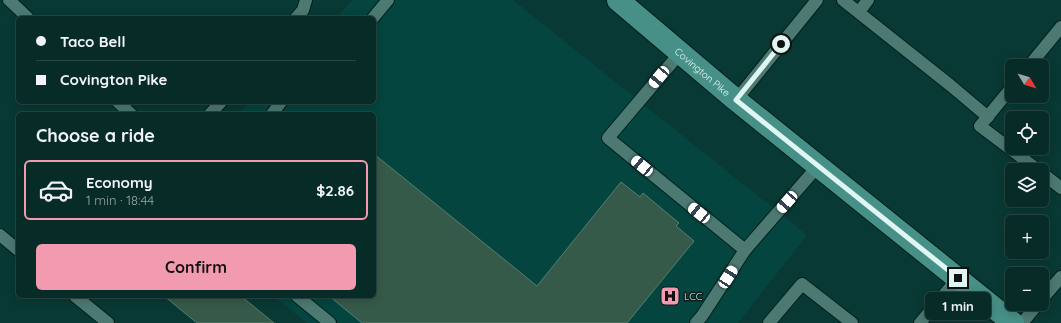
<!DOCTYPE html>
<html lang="en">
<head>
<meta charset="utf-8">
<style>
	body { margin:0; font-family:Quicksand,sans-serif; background:#153733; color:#f1f3f6; height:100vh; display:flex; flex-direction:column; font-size:15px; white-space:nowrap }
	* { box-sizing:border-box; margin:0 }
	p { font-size:13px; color:#98a7a7 }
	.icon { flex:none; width:22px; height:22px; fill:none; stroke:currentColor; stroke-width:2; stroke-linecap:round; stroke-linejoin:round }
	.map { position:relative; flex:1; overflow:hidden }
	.drawer { position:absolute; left:16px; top:112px; width:360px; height:186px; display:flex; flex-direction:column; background:#072b27; border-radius:6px; box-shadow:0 2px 10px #0003,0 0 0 1px #284744 }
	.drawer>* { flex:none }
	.banner { position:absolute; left:16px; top:16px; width:360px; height:88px; border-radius:6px; box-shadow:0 2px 10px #0003,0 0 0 1px #284744; display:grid; align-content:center; height:88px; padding:0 20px; background:#072b27 }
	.needle { width:26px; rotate:128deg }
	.tools { position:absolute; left:1005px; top:59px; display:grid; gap:8px }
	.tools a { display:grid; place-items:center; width:44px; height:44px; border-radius:6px; background:#072b27; box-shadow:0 2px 10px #0003,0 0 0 1px #284744; font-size:20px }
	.end { position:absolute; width:18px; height:18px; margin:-9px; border:5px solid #dff6f2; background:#111; box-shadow:0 0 0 2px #111 }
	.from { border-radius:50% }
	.bubble { position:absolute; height:28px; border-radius:6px; background:#072b27; box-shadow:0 2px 10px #0003,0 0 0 1px #284744; font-size:13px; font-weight:800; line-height:28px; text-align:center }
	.car { position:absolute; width:12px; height:24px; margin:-12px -6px; border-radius:5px; box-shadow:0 0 3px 1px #0007; background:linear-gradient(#fff 24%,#345 0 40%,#fff 0 76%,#345 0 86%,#fff 0) }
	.banner b { display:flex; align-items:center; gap:14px; height:38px; font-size:15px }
	.banner b+b { border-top:1px solid #284744 }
	.banner i { width:10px; height:10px; background:#f1f3f6 }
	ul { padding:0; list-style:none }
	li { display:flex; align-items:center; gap:12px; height:60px; margin:0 8px 6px; padding:0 12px; border:2px solid transparent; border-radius:6px }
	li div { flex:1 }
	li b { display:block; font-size:15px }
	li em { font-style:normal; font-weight:800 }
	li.on { border-color:#f29aaf }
	li>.icon { width:36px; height:36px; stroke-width:1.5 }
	h2 { padding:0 20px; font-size:18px; line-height:48px }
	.action { display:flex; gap:8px; margin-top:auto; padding:8px 20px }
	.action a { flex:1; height:46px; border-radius:6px; background:#f29aaf; color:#111; font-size:16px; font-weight:800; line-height:46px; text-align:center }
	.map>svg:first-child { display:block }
	.built { fill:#04453f }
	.building { fill:#365a4a; stroke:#597e6d }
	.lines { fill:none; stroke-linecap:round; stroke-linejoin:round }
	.lane-casing { stroke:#001f1b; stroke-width:14 }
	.primary-casing { stroke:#001f1b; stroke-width:24 }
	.lane { stroke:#4d7973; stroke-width:12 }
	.primary { stroke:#479087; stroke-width:22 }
	.route { stroke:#dff6f2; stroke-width:5 }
	.labels { text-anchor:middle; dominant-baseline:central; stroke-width:3; stroke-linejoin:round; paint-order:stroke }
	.street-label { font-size:10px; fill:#dff6f2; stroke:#0a1d1a }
	.poi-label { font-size:10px; fill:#dff6f2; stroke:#0a1d1a; text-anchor:start }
</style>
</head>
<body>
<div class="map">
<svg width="1061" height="323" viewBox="0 0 1061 323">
	<rect width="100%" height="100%" fill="#093934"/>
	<path class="built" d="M353,0H513L807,235L738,323H307L273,296H374V114H239L250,102H374V18H336Z"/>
	<g class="building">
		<path d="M374,154L537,286L621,182L640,197L643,193L679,223L676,226L694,241L627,323H362L329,296H374Z"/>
		<path d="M164,296H241L274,323H197Z"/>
	</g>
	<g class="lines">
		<defs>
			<g id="lane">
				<path d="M9,0L28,18"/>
				<path d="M843,0L950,85L988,117"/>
				<path d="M859,12L868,0"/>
				<path d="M296,18L303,10L306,0"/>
				<path d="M373,18L388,0"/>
				<path d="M680,53L608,138L745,250L818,166"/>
				<path d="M1029,66L1061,27"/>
				<path d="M1012,87L980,126L1038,170"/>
				<path d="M736,100L817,0"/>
				<path d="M118,102L131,114"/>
				<path d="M210,114L221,102"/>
				<path d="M272,114L281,102"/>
				<path d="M1042,173L1061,188"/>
				<path d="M0,235L18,250"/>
				<path d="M75,296L108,323"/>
				<path d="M297,296L330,323"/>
				<path d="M1042,299L1061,277"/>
				<path d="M696,323L702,316L745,250"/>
				<path d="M769,323L802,284L852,323"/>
				<path d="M920,323L958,278"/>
				<path d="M1022,323L1038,304"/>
			</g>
			<g id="primary">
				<path id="s1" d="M618,0L736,100L1013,323"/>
			</g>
		</defs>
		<use href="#lane" class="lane-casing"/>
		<use href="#primary" class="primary-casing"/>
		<use href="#lane" class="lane"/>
		<use href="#primary" class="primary"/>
	</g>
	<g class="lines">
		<path class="route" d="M781,44L736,100L958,278"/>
	</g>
	<defs>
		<symbol id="hospital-square" viewBox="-11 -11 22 22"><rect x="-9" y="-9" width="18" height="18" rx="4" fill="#f29aaf" stroke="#0a1d1a"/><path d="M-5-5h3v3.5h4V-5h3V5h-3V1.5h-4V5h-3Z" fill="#111"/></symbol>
	</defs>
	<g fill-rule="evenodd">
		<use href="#hospital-square" x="659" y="285" width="22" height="22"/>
	</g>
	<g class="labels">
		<g class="street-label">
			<text stroke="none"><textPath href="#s1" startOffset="111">Covington Pike</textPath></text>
		</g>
		<g class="poi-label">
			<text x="684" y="296">LCC</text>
		</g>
	</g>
</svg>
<div class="tools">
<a><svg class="needle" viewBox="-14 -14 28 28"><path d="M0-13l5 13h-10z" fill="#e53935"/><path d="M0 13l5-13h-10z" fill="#98a7a7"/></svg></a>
<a><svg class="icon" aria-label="locate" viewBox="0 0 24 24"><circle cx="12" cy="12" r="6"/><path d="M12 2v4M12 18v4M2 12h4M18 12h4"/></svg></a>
<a><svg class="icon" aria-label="layers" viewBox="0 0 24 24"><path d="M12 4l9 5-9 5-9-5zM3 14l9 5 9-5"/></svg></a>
<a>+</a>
<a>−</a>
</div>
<i class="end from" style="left:781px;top:44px"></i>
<i class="end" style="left:958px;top:278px"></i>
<div class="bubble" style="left:925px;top:292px;width:66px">1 min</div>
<i class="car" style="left:659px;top:77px;rotate:220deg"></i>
<i class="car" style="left:642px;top:166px;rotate:310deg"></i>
<i class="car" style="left:787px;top:202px;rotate:221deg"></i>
<i class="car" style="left:699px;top:213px;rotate:309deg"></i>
<i class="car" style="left:728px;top:277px;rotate:33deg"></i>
<div class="banner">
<b><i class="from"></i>Taco Bell</b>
<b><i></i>Covington Pike</b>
</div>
<section class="drawer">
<h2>Choose a ride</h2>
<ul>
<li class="on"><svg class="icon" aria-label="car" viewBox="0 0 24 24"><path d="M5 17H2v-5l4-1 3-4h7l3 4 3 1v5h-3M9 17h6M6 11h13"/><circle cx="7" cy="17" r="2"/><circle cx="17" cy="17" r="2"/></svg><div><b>Economy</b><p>1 min · 18:44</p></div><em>$2.86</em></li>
</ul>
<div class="action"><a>Confirm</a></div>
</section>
</div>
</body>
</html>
